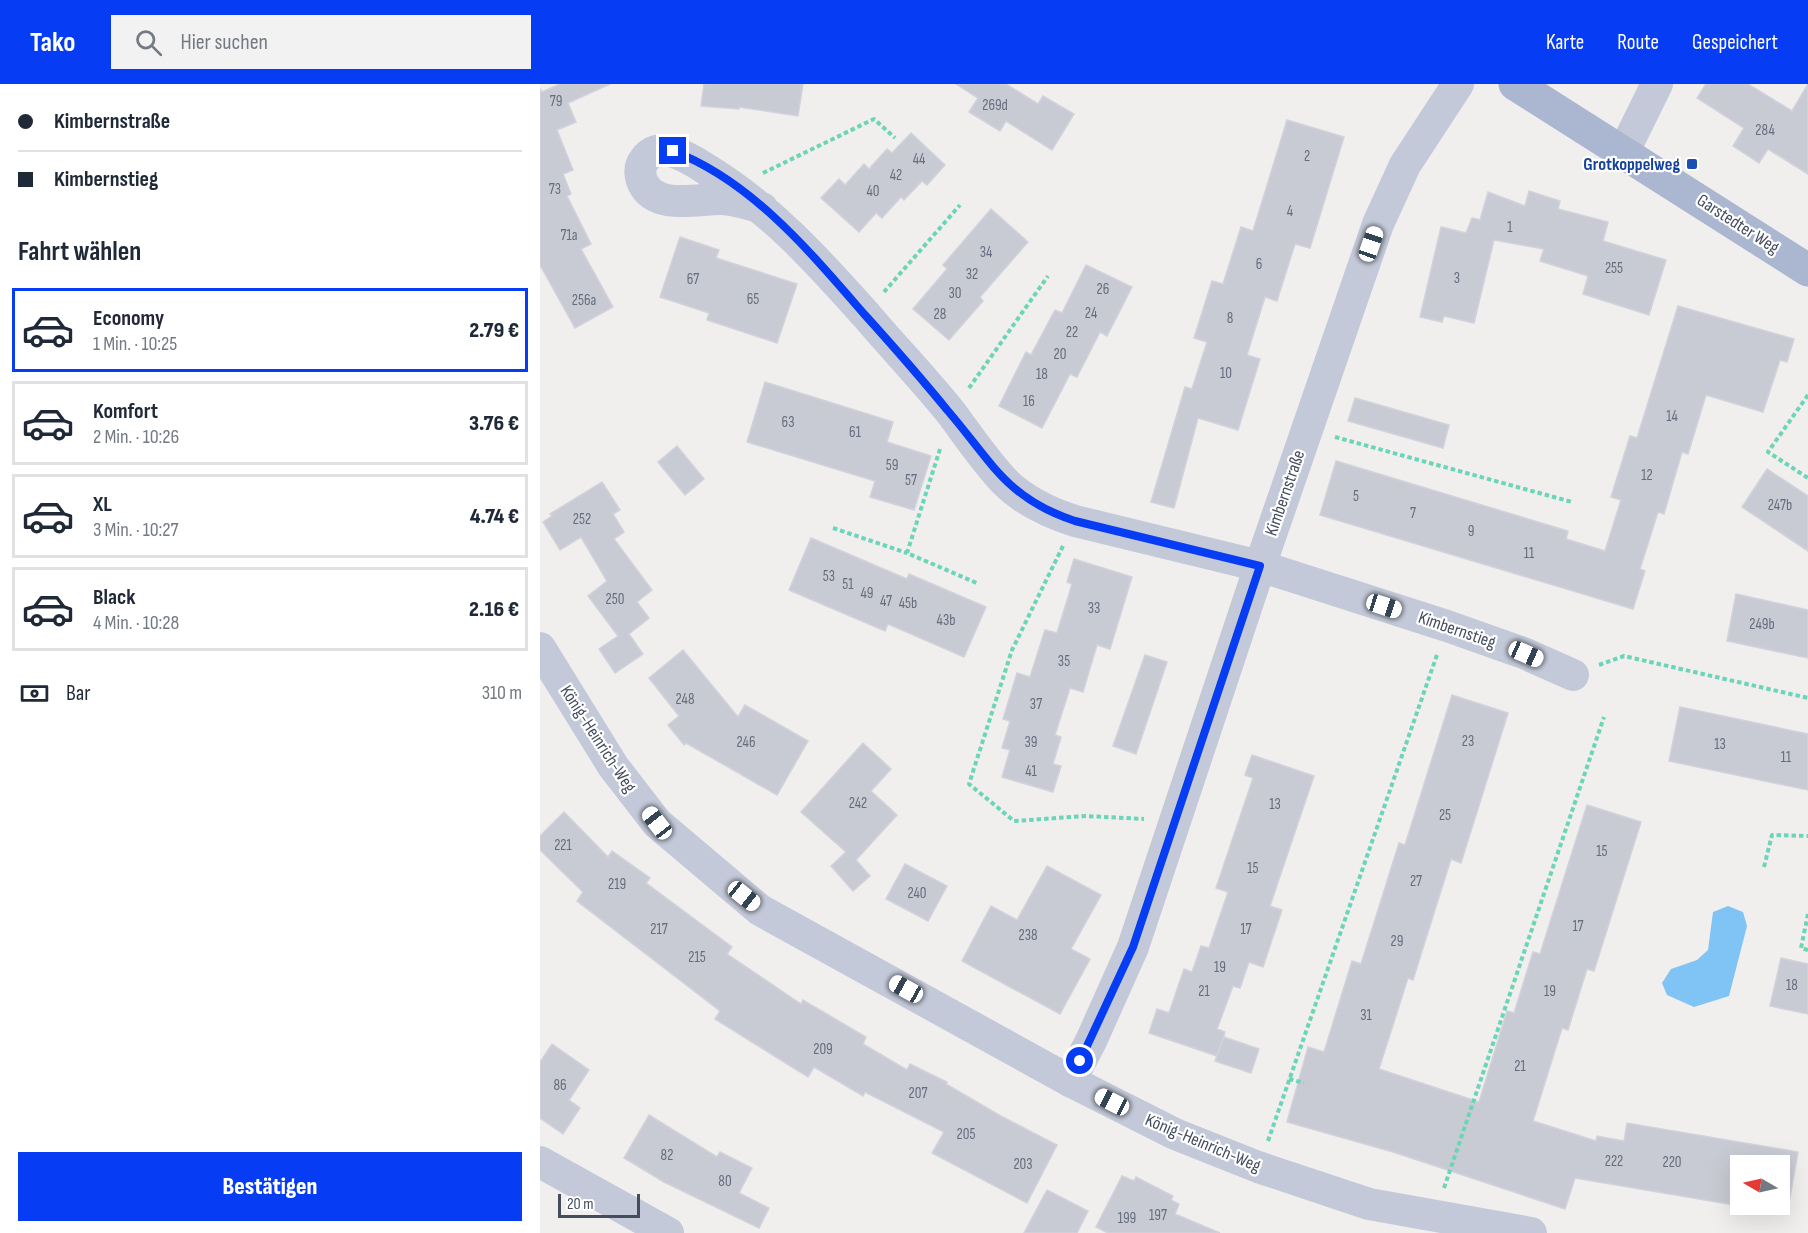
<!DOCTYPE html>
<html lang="de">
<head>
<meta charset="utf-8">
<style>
	body { margin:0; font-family:"Sofia Sans Condensed",sans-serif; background:#f2f2f3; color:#1f2937; height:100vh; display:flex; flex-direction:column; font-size:22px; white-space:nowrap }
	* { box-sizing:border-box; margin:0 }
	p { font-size:20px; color:#747a83 }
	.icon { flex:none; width:33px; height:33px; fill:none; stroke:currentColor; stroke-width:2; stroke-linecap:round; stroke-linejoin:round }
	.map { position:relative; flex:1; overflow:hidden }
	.drawer { display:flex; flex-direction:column; background:#fff; width:540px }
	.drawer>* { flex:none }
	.hud { display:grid; align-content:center; height:132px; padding:0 18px; background:#fff }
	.needle { width:39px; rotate:279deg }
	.controls { position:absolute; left:1190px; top:1071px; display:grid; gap:12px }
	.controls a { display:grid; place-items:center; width:60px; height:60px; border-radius:0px; background:#fff; box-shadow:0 6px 24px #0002; font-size:30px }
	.scale { position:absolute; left:18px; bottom:15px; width:82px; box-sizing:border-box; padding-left:6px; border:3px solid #444c5e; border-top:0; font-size:16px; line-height:21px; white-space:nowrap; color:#444c5e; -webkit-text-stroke:4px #fff; paint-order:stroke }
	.end { position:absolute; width:27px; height:27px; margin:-14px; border:8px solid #063cf3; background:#fff; box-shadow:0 0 0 3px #fff }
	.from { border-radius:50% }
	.car { position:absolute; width:18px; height:36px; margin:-18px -9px; border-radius:8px; box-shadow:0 0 4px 2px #0007; background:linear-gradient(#fff 24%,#345 0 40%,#fff 0 76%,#345 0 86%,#fff 0) }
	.hud b { display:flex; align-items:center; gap:21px; height:57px; font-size:22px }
	.hud b+b { border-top:2px solid #e0e1e3 }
	.hud i { width:15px; height:15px; background:#1f2937 }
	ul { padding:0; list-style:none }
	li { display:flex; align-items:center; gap:18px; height:84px; margin:0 12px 9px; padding:0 6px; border:3px solid #e0e1e3; border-radius:0px }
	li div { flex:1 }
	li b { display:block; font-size:22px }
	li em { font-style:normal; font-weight:800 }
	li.on { border-color:#063cf3 }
	li>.icon { width:54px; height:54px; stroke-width:1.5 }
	h2 { padding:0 18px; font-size:27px; line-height:72px }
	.pay { display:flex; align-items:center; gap:15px; height:66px; padding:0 18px; font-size:22px }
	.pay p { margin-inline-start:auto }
	.primary-button { display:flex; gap:12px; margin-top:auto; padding:12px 18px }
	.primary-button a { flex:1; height:69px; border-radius:0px; background:#063cf3; color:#fff; font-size:24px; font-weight:800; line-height:69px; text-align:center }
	header { display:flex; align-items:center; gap:36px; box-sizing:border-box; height:84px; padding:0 30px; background:#063cf3; color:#fff }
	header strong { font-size:28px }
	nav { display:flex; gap:33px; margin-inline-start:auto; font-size:21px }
	.search { width:420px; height:54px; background:#f2f2f3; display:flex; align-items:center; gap:15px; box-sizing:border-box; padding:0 21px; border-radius:0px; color:#747a83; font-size:22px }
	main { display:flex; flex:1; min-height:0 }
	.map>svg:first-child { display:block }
	.water { fill:#80c4f5 }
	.building { fill:#c9cbd4; stroke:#d1d2db; stroke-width:1.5; fill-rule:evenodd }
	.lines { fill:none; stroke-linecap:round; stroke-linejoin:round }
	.path { stroke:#6cd5b7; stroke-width:4; stroke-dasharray:4.5 3; stroke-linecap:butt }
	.minor { stroke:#c3c9d8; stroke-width:32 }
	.major { stroke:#abb6d0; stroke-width:33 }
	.route { stroke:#063cf3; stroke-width:8 }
	.transit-dot { fill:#1a4fb4; stroke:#fff; stroke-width:2 }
	.labels { text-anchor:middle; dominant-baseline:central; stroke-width:4.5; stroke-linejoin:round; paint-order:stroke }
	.number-label { font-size:15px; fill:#656c7c }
	.transit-label { font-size:18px; font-weight:bold; fill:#164399; stroke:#fff; text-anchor:end }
	.street-label { font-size:18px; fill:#444c5e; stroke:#fff }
</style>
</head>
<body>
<header>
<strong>Tako</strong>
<div class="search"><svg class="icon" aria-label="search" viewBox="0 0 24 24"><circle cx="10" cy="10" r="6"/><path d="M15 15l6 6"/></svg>Hier suchen</div>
<nav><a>Karte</a><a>Route</a><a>Gespeichert</a></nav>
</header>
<main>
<section class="drawer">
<div class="hud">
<b><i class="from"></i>Kimbernstraße</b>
<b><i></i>Kimbernstieg</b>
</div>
<h2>Fahrt wählen</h2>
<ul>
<li class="on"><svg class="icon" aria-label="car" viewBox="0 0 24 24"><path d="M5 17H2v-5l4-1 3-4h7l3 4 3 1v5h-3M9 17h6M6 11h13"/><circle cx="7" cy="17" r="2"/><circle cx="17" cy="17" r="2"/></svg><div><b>Economy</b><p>1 Min. · 10:25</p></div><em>2.79 €</em></li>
<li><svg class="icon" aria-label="car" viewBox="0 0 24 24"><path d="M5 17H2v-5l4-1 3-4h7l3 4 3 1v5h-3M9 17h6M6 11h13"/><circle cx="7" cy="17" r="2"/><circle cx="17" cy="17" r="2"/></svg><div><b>Komfort</b><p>2 Min. · 10:26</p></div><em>3.76 €</em></li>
<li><svg class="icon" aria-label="car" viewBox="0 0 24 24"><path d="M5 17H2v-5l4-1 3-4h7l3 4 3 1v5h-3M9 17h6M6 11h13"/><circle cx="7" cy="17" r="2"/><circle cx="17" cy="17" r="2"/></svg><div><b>XL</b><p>3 Min. · 10:27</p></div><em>4.74 €</em></li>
<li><svg class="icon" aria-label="car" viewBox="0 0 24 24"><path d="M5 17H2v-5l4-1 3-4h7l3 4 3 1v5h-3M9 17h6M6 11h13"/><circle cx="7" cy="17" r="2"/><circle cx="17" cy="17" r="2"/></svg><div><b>Black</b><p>4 Min. · 10:28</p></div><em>2.16 €</em></li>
</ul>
<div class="pay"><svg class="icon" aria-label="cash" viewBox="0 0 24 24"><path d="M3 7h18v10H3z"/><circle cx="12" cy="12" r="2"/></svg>Bar<p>310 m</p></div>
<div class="primary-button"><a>Bestätigen</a></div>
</section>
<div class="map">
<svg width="1268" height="1149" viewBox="0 0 1268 1149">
	<rect width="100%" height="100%" fill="#f1eeee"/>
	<path class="water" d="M1188,822L1203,828L1207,842L1189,912L1154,923L1127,911L1122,899L1131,885L1157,876L1168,866L1173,828Z"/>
	<g class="building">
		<path d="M20,0H70L28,19L36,38L17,46L33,86L23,90L31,110L27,112L51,160L41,165L73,223L35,244L0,181V5L2,8Z"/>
		<path d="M164,0H263L258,32L199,23V25L161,22Z"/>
		<path d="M416,0H466L498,20L503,12L534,30L512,66L466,37L460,47L429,28L438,14Z"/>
		<path d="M1166,0H1208L1252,27L1268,0V90L1228,65L1219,79L1193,62L1204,44L1157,14Z"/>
		<path d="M747,36L804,53L770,164L755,160L737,217L725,213L707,271L720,275L698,346L658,334L634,424L611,418L645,303L652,305L667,258L654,254L672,197L683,200L701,143L713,147Z"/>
		<path d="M371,49L405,81L387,101L382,97L364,116L361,113L342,134L336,129L319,148L281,114L299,95L305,101L324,80L329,85L347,65L352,69Z"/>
		<path d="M989,107L1020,117L1018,125L1068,138L1063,157L1126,176L1109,231L1043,210L1048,192L1000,177L1004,165L954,156L934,239L904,232L902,238L880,233L901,143L926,149L932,134L940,136L948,108L985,122Z"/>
		<path d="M451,125L488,158L440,213L443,217L409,256L373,225L407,185L403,181Z"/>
		<path d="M140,153L179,166L176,174L257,200L237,259L167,236L169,229L120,213Z"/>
		<path d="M546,181L592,203L567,252L560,248L537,293L530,290L502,344L459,322L486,268L491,271L515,226L522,229Z"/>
		<path d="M1138,222L1254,255L1247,278L1240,276L1223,328L1166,311L1148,370L1142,368L1124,430L1118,428L1100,485L1105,487L1093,525L780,431L796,377L1028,447L1026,455L1065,467L1081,416L1071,413L1090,352L1097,354Z"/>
		<path d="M225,298L353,338L347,358L391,372L374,426L330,413L335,397L207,358Z"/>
		<path d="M815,314L909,341L903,364L808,337Z"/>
		<path d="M137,362L164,395L145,411L118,378Z"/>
		<path d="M1227,385L1268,412V467L1202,423Z"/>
		<path d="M62,398L80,426L73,430L84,448L74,455L112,506L97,518L109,534L89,550L103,570L75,589L59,565L78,552L48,512L67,497L41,453L20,466L3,438L12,432L10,430Z"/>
		<path d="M271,454L367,495L369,490L446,523L424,573L348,540L345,547L249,506Z"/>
		<path d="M534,475L592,493L570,565L557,561L543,608L530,604L515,651L521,653L513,680L521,682L513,708L462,693L470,666L462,664L470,637L463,635L477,589L490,593L505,546L517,549L532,500L527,498Z"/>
		<path d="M1196,510L1268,526V574L1187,557Z"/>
		<path d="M143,566L198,633L205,621L268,657L237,711L146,659L144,661L128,641L139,632L109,594Z"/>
		<path d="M605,571L627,578L596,670L573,662Z"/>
		<path d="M912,611L968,629L921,779L911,775L873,896L868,894L839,985L939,1018L967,927L974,929L993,868L1000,870L1047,721L1101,738L1054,887L1047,885L1028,946L1022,944L993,1037L1056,1057L1057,1052L1084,1057L1087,1039L1258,1068L1247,1130L1035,1094L1025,1125L853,1068L747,1038L768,963L784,968L812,877L821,880L859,759L865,761ZM1200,1082H1239V1120H1200Z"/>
		<path d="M1140,623L1268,650V706L1129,677Z"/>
		<path d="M323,659L351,685L331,707L357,731L316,776L330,792L313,807L291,782L306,768L261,728Z"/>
		<path d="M712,671L774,692L730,822L742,826L723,883L709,878L700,904L693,902L677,945L685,948L677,972L609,949L617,925L629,929L644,885L652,888L661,862L669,864L688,808L676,804L713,694L705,691Z"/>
		<path d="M24,728L68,773L72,767L110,794L106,799L192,863L187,870L261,920L263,916L326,953L323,960L367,986L370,980L407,998L406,1000L459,1031L517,1061L487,1119L392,1069L404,1048L325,1008L323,1012L274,983L268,993L175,935L180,927L37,817L43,808L0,766V752Z"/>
		<path d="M365,780L407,802L388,837L346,815Z"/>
		<path d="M507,782L561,811L531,865L550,875L520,930L422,877L451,822L477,836Z"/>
		<path d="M1241,874L1268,880V930L1230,922Z"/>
		<path d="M684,953L719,965L711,989L675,977Z"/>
		<path d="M12,960L49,986L29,1016L40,1024L23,1050L0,1034V978Z"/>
		<path d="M109,1031L177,1073L180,1068L212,1084L199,1109L229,1124L219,1144L124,1098L84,1074Z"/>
		<path d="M582,1092L594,1097L596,1093L633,1112L631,1116L639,1120L635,1130L680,1149H568L556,1143Z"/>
		<path d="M507,1106L548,1127L537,1149H484Z"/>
	</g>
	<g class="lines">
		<g class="path">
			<path d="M223,89L334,35L355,54"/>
			<path d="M344,208L420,121"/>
			<path d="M429,304L508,192"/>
			<path d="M1268,311L1228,368L1268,394"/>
			<path d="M795,353L1032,418"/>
			<path d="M400,365L367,469L439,500"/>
			<path d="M293,444L367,469"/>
			<path d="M523,462L472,566L429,700L474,737L546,732L604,735"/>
			<path d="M1059,581L1084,572L1268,614"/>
			<path d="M1224,783L1232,751L1268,752"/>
			<path d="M1268,830L1261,864L1268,866"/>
			<path d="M749,995L764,999"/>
			<path d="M728,1057L898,568"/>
			<path d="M904,1104L1064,633"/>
		</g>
		<g class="minor">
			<path d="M1084,67L1117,0"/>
			<path d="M222,124C209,120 197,116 183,115C160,114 116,127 103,99C100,93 99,84 103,78C117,53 149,74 166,85C231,125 276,175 326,231C354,264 385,296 412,330C429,353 445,377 465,398C484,417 510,429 535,437L720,482L907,542L986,570L1033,591"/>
			<path d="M0,564L73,682L117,739L220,826L530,997L635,1050L718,1083L829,1120L991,1149"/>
			<path d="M530,997L551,957L593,863L720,482L838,140L865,81L918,0"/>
			<path d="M0,1078L128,1149"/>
		</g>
		<path class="major" d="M975,0L1268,186"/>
	</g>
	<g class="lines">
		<path class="route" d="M133,67C212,97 271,169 325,231C353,262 381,294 408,327C452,378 466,414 535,437L720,482L593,863L540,977"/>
	</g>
	<rect class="transit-dot" x="1146" y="74" width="12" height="12" rx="3"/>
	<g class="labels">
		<g class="number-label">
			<text x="16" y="17">79</text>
			<text x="455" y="21">269d</text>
			<text x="1225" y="46">284</text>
			<text x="767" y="72">2</text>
			<text x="379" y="75">44</text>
			<text x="356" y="91">42</text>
			<text x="15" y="105">73</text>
			<text x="333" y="107">40</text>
			<text x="750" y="127">4</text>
			<text x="970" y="143">1</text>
			<text x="29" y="151">71a</text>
			<text x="446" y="168">34</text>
			<text x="719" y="180">6</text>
			<text x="1074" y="184">255</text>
			<text x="432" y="190">32</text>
			<text x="917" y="194">3</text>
			<text x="153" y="195">67</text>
			<text x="563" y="205">26</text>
			<text x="415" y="209">30</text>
			<text x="213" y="215">65</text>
			<text x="44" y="216">256a</text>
			<text x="551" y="229">24</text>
			<text x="400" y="230">28</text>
			<text x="690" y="234">8</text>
			<text x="532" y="248">22</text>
			<text x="520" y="270">20</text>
			<text x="686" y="289">10</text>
			<text x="502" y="290">18</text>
			<text x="489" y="317">16</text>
			<text x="1132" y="332">14</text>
			<text x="248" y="338">63</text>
			<text x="315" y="348">61</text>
			<text x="352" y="381">59</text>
			<text x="1107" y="391">12</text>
			<text x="371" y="396">57</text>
			<text x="816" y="412">5</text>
			<text x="1240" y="421">247b</text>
			<text x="873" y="429">7</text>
			<text x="42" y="435">252</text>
			<text x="931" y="447">9</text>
			<text x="989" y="469">11</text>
			<text x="289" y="492">53</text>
			<text x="308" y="500">51</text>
			<text x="327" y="509">49</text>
			<text x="75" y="515">250</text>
			<text x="346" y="517">47</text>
			<text x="368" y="519">45b</text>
			<text x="554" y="524">33</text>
			<text x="406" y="536">43b</text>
			<text x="1222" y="540">249b</text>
			<text x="524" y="577">35</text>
			<text x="145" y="615">248</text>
			<text x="496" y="620">37</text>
			<text x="928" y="657">23</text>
			<text x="206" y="658">246</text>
			<text x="491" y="658">39</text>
			<text x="1180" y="660">13</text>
			<text x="1246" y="673">11</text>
			<text x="491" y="687">41</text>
			<text x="318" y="719">242</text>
			<text x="735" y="720">13</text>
			<text x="905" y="731">25</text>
			<text x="23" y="761">221</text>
			<text x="1062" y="767">15</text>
			<text x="713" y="784">15</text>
			<text x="876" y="797">27</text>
			<text x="77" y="800">219</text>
			<text x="377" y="809">240</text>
			<text x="1038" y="842">17</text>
			<text x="119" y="845">217</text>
			<text x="706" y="845">17</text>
			<text x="488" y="851">238</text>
			<text x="857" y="857">29</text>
			<text x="157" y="873">215</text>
			<text x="680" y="883">19</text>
			<text x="1252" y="901">18</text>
			<text x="664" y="907">21</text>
			<text x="1010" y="907">19</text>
			<text x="826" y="931">31</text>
			<text x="283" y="965">209</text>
			<text x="980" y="982">21</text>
			<text x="20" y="1001">86</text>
			<text x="378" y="1009">207</text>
			<text x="426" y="1050">205</text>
			<text x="127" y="1071">82</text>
			<text x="1074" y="1077">222</text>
			<text x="1132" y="1078">220</text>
			<text x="483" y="1080">203</text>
			<text x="185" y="1097">80</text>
			<text x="618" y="1131">197</text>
			<text x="587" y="1134">199</text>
		</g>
		<g class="transit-label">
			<text x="1140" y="80">Grotkoppelweg</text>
		</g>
		<g class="street-label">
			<text transform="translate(1198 140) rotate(33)">Garstedter Weg</text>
			<text transform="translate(745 409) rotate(-71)">Kimbernstraße</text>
			<text transform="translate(917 546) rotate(19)">Kimbernstieg</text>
			<text transform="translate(58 655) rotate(57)">König-Heinrich-Weg</text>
			<text transform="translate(663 1059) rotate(23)">König-Heinrich-Weg</text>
		</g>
	</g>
</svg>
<div class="controls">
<a><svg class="needle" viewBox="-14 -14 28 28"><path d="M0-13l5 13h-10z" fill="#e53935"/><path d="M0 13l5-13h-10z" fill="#747a83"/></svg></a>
</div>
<div class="scale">20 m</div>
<i class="end from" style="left:540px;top:977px"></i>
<i class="end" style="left:133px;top:67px"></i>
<i class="car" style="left:831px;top:160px;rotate:19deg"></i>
<i class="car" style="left:844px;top:522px;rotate:108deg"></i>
<i class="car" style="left:986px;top:570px;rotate:114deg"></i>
<i class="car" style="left:117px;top:739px;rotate:322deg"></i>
<i class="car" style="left:204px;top:812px;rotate:129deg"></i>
<i class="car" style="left:366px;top:905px;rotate:299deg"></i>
<i class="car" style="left:572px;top:1018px;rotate:297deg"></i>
</div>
</main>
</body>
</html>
